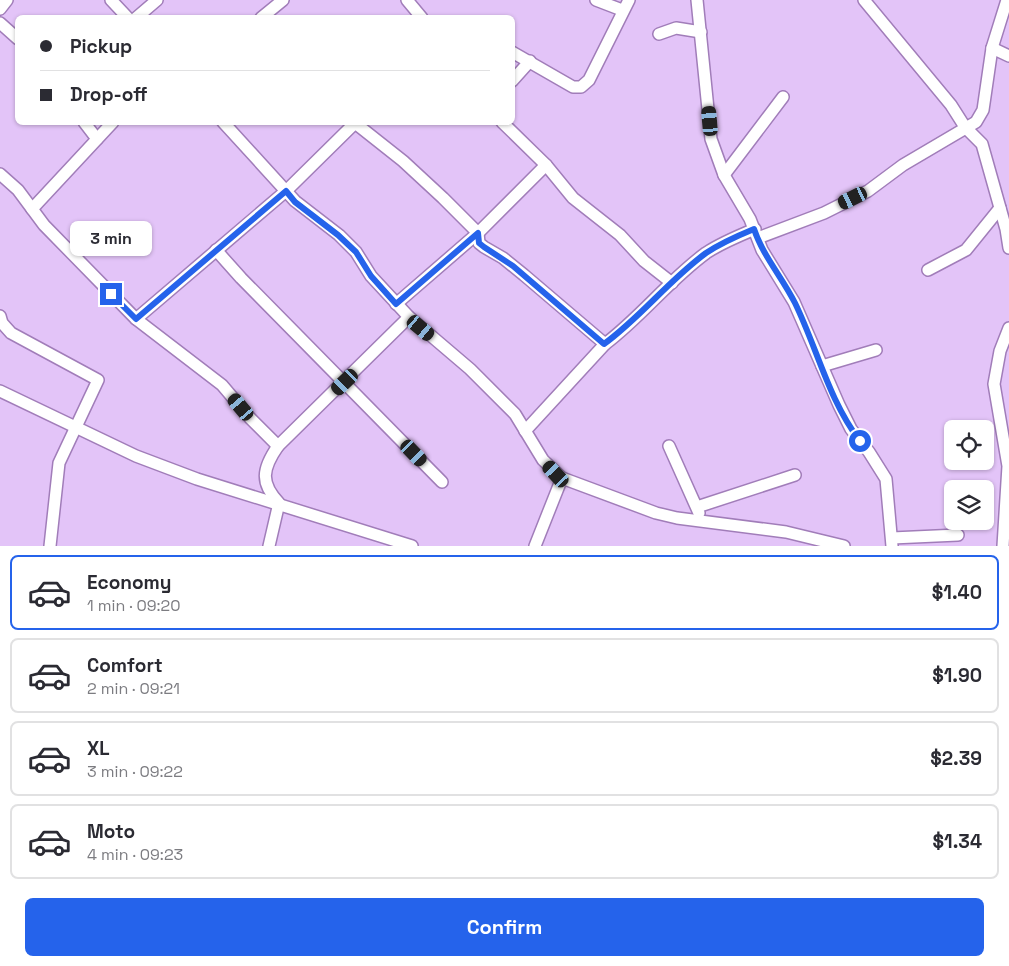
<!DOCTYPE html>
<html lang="en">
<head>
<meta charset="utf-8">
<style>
	body { margin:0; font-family:"Space Grotesk",sans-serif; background:#f2f2f3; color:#2b2b33; height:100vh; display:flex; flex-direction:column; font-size:19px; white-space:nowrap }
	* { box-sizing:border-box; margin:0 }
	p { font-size:16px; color:#7c7c81 }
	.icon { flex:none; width:28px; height:28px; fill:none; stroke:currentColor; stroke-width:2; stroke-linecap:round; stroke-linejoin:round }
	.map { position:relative; height:546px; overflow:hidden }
	.panel { display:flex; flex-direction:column; background:#fff; flex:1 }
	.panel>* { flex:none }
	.banner { position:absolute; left:15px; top:15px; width:500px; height:110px; border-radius:8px; box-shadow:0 1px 4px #0004; display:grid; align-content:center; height:110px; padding:0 25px; background:#fff }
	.buttons { position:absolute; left:944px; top:420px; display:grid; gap:10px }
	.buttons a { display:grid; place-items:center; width:50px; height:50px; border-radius:8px; background:#fff; box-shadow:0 1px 4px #0004; font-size:25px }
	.end { position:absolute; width:22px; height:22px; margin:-11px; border:6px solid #2563eb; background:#fff; box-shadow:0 0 0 2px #fff }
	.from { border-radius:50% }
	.bubble { position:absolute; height:35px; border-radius:8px; background:#fff; box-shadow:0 1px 4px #0004; font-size:16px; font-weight:600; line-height:35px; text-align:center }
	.car { position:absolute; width:15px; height:30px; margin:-15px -8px; border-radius:6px; box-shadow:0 0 4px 1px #0007; background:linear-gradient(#222 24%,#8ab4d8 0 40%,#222 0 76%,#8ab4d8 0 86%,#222 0) }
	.banner b { display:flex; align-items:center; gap:18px; height:48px; font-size:19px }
	.banner b+b { border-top:1px solid #e1e1e2 }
	.banner i { width:12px; height:12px; background:#2b2b33 }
	ul { padding:9px 0 0; list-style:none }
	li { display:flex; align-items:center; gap:15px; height:75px; margin:0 10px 8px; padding:0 15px; border:2px solid #e1e1e2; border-radius:8px }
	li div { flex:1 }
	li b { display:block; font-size:19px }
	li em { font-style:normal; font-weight:600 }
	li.selected { border-color:#2563eb }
	li>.icon { width:45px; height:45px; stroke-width:1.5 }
	.cta { display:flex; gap:10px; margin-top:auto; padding:10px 25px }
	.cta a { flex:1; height:58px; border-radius:8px; background:#2563eb; color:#fff; font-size:20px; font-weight:600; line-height:58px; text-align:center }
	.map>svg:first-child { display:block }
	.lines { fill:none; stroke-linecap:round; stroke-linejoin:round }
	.minor-casing { stroke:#a17db9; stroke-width:14 }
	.minor { stroke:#fff; stroke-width:11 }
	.route { stroke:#2563eb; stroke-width:6 }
</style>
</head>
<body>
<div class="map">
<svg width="1009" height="546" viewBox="0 0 1009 546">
	<rect width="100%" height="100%" fill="#e3c4f8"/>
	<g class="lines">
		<defs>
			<g id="minor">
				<path d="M111,0L128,18"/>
				<path d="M407,0L422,18"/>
				<path d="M596,0L622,10"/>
				<path d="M697,0L711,139L724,175L750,219L762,250L794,302L839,405L851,429L869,452L886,479L892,546"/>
				<path d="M864,0L951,105L965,127L982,144L1006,229L1009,248"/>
				<path d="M0,9L7,0"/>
				<path d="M136,18L157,0"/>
				<path d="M261,18L283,0"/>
				<path d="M0,23L18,39"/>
				<path d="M659,34L676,28L701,32"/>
				<path d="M992,48L1009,56"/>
				<path d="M512,52L573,87H581L589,80L629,0"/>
				<path d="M512,81L530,61"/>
				<path d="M84,122L97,139"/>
				<path d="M223,122L295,201L339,235L356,252L371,276L409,317L470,369L515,414L543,460L562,478L656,513L677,518L786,532L844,546"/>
				<path d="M502,122L546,165L573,198L620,235L644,261L672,283"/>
				<path d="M0,174L18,190L44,225L136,319L222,385L250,418L278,446C262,469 260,483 279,503L269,546"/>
				<path d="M724,175L783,97"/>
				<path d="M32,209L113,122"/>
				<path d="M758,238L824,213L868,191L903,165L976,122L983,110L992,48L1007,0"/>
				<path d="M216,250L241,278L442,482"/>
				<path d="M928,270L966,250L1000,208"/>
				<path d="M396,304L478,233L546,165"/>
				<path d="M0,316L2,323L11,333L98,380L59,463L50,546"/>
				<path d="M136,319L286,191L355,123L403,161L443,198L478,233L479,243L484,247L503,258L524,275L605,344C641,317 669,280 706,253C721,243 738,236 755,229"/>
				<path d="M822,366L876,350"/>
				<path d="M0,391L136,456L197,479L412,546"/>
				<path d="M525,431L605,344"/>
				<path d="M278,446L409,317"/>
				<path d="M669,446L699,513"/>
				<path d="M697,507L795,475"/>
				<path d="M892,538L958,535"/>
				<path d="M535,546L562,478"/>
				<path d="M1003,546L1008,466L994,384L1000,351L1009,328"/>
			</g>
		</defs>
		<use href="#minor" class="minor-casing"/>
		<use href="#minor" class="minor"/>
	</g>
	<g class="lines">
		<path class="route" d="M111,294L136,319L286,191L295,202L338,235L356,252L371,276L396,304L478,233L479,243L484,247L513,266L604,344C641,317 669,280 706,253C721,243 737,236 754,229C763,256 782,277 795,303C817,348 829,401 860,441"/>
	</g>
</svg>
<div class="buttons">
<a><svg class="icon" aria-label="locate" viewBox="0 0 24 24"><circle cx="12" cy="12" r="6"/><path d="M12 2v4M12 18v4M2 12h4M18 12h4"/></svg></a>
<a><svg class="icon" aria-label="layers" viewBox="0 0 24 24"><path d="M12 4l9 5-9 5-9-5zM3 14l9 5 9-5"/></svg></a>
</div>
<i class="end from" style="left:860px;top:441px"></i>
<i class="end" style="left:111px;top:294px"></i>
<div class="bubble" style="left:70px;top:221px;width:82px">3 min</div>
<i class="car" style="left:710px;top:121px;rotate:355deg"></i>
<i class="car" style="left:853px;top:198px;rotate:244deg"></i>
<i class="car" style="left:421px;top:328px;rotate:130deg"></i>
<i class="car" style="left:345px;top:382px;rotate:226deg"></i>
<i class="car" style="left:241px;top:407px;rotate:320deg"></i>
<i class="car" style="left:414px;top:453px;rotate:136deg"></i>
<i class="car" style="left:556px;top:474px;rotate:317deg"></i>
<div class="banner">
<b><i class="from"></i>Pickup</b>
<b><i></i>Drop-off</b>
</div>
</div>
<section class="panel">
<ul>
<li class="selected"><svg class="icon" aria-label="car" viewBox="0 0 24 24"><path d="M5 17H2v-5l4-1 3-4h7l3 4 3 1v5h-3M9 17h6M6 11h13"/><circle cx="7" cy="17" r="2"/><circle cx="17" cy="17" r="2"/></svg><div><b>Economy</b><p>1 min · 09:20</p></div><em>$1.40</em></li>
<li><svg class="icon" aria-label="car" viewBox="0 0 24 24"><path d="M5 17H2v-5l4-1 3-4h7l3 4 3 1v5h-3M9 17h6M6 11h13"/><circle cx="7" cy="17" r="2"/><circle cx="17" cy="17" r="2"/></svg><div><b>Comfort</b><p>2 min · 09:21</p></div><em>$1.90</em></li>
<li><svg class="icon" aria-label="car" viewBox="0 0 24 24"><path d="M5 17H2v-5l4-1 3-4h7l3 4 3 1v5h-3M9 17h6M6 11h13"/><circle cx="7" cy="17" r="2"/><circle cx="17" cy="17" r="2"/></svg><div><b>XL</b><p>3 min · 09:22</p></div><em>$2.39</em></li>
<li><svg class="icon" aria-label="car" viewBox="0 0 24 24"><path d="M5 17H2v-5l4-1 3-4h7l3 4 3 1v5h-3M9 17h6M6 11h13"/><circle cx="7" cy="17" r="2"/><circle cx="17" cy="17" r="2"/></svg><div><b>Moto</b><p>4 min · 09:23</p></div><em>$1.34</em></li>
</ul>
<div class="cta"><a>Confirm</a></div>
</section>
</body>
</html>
